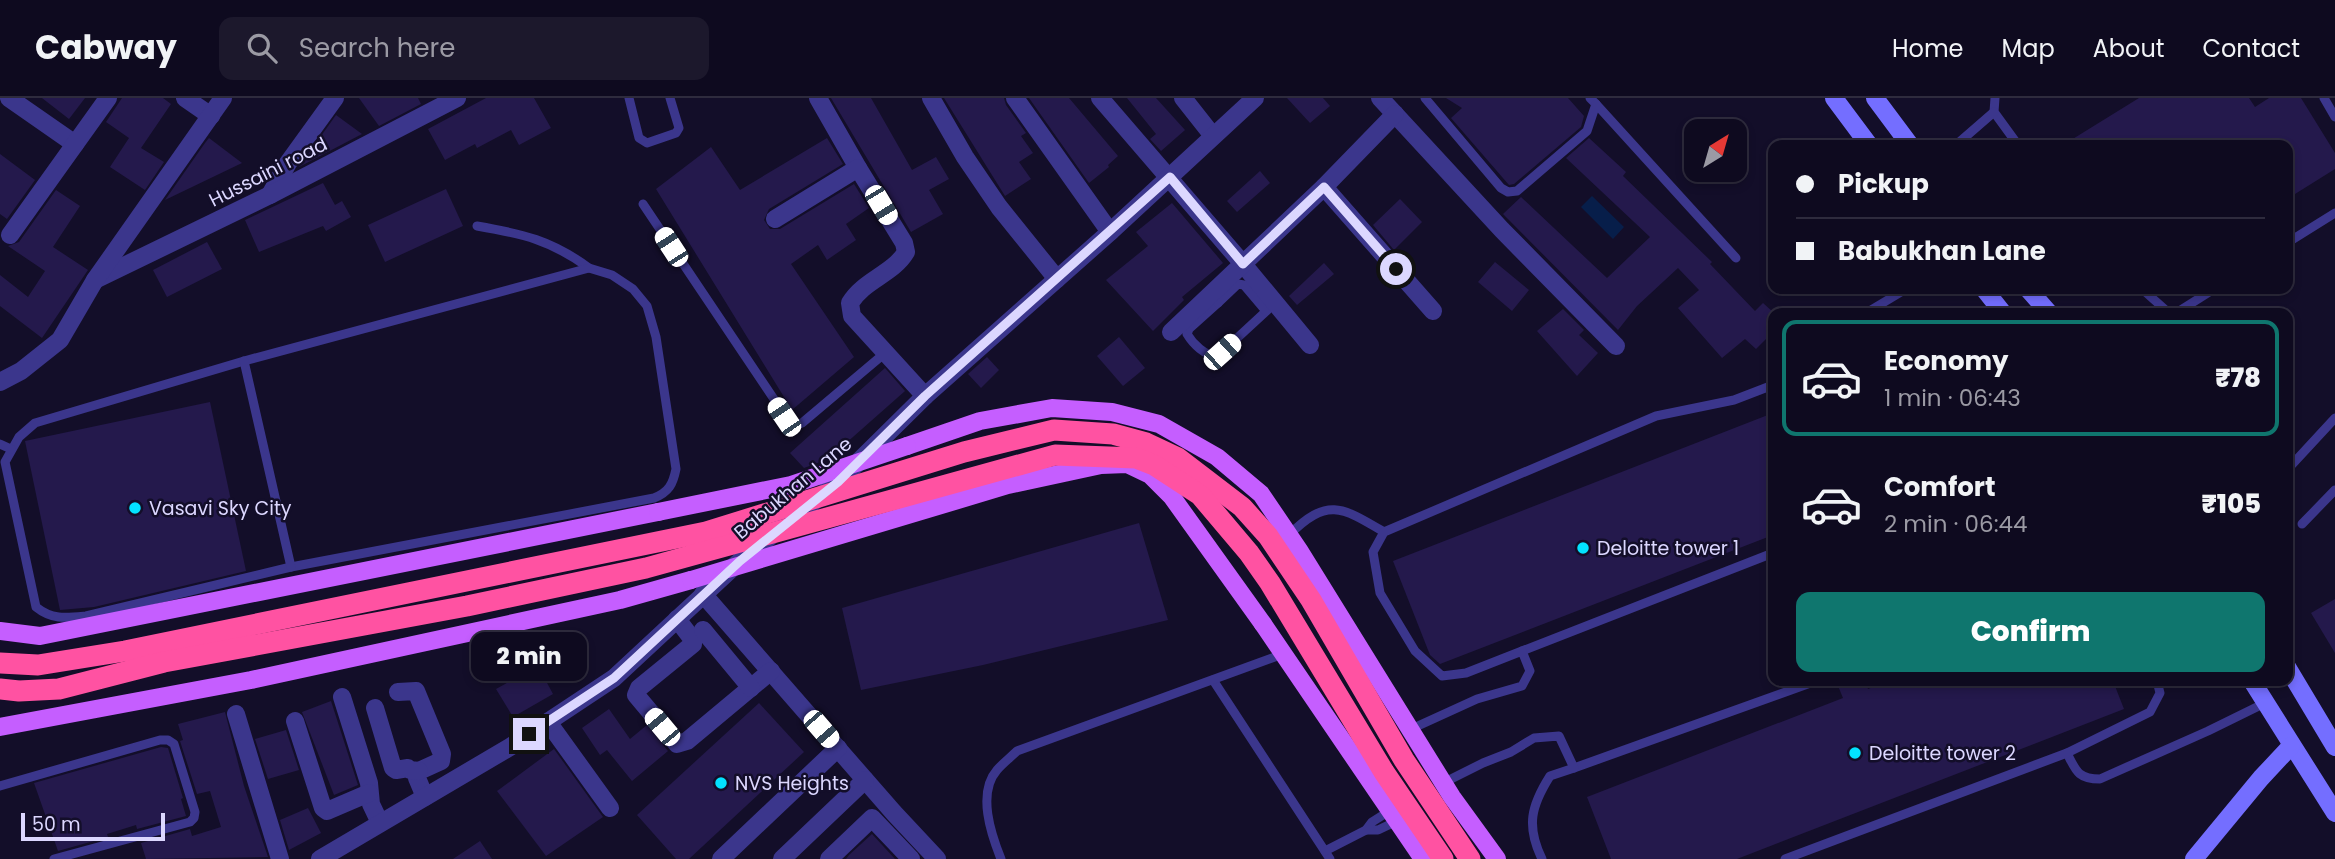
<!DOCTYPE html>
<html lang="en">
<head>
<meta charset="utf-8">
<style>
	body { margin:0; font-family:Poppins,sans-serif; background:#1c182c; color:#f1f3f6; height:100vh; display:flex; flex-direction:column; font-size:26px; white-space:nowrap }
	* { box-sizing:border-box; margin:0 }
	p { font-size:23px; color:#9b9aa4 }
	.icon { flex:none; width:38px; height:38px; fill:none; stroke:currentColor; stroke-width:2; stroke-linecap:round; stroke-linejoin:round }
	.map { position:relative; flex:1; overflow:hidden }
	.sheet { position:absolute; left:1768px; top:210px; width:525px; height:378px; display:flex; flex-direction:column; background:#0e0a1f; border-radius:14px; box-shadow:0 4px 10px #0003,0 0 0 2px #2e2b3d }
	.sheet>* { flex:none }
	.top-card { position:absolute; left:1768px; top:42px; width:525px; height:154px; border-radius:14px; box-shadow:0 4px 10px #0003,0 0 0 2px #2e2b3d; display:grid; align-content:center; height:154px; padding:0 28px; background:#0e0a1f }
	.needle { width:46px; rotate:37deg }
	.fabs { position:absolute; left:1684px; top:21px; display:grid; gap:14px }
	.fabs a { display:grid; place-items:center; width:63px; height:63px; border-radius:14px; background:#0e0a1f; box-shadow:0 4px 10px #0003,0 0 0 2px #2e2b3d; font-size:35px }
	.scale { position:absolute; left:21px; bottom:18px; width:144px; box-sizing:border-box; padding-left:7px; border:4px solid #dcd7ff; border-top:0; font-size:19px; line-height:24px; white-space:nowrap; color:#dcd7ff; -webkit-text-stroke:5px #130e29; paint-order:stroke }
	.end { position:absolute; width:32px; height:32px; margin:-16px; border:9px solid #dcd7ff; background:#111; box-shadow:0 0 0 4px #111 }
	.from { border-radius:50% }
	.bubble { position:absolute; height:49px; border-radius:14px; background:#0e0a1f; box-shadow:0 4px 10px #0003,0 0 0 2px #2e2b3d; font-size:23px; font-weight:800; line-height:49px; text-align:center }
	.car { position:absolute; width:21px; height:42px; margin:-21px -10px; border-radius:9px; box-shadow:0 0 5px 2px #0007; background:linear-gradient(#fff 24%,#345 0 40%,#fff 0 76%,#345 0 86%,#fff 0) }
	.top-card b { display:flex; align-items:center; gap:24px; height:66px; font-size:26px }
	.top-card b+b { border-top:2px solid #2e2b3d }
	.top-card i { width:18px; height:18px; background:#f1f3f6 }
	ul { padding:12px 0 0; list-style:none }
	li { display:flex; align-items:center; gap:21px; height:116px; margin:0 14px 10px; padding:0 14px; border:4px solid transparent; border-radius:14px }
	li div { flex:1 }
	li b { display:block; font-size:26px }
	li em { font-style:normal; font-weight:800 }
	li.current { border-color:#0f766e }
	li>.icon { width:63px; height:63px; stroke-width:1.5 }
	.button { display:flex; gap:14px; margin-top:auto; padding:14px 28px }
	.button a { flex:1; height:80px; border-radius:14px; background:#0f766e; color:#fff; font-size:28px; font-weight:800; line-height:80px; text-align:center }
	header { display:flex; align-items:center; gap:42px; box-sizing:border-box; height:98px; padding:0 35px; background:#0e0a1f; border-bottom:2px solid #2e2b3d }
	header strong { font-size:33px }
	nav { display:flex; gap:38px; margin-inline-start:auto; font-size:24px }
	.search { width:490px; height:63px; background:#1c182c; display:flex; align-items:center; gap:18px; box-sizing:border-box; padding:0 24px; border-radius:14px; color:#9b9aa4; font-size:26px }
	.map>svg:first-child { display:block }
	.water { fill:#071e4a }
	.building { fill:#24194c }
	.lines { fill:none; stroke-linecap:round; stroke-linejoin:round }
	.lane { stroke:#3b368c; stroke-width:9 }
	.street { stroke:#3b368c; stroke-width:18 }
	.secondary { stroke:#746eff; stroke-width:18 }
	.primary { stroke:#c55eff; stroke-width:18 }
	.primary-bridge { stroke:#c55eff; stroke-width:18 }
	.highway-bridge { stroke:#ff52a2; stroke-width:21 }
	.route { stroke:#dcd7ff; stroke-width:9 }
	.poi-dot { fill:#03e2ff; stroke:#130e29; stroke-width:2.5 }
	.labels { text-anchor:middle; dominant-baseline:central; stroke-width:5; stroke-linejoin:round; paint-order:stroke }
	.street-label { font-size:19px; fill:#dcd7ff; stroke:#130e29 }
	.poi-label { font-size:19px; fill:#dcd7ff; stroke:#130e29; text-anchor:start }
</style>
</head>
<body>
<header>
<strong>Cabway</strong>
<div class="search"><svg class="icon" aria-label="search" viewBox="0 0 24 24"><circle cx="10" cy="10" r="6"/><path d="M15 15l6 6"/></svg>Search here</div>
<nav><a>Home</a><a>Map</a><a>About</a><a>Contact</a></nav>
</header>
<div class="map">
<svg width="2335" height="761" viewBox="0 0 2335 761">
	<rect width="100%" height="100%" fill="#130e29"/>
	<path class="water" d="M1592,98L1624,129L1613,141L1581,109Z"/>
	<g class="building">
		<path d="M42,0H85L69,21Z"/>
		<path d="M122,0H163L171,6L141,50L164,64L145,92L110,69L129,40L106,24Z"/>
		<path d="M359,0H418L421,6L379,28Z"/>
		<path d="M486,0H534L551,30L519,47L511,32L477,50L475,46L445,62L428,31Z"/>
		<path d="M831,0H871L912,72L936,59L949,81L929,92L943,116L911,134Z"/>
		<path d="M944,0H1004L1006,7L1026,35L1021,38L1033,55L1019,64L1031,81L1005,98Z"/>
		<path d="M1029,0H1069L1118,58L1108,67L1109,69L1089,85Z"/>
		<path d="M1127,0H1156L1185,32L1161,53L1150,41L1156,36Z"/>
		<path d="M1287,0H1323L1330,8L1310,25Z"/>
		<path d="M1446,0H1568L1584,18L1581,29L1514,86L1509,87L1451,20L1462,10Z"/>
		<path d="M2139,0H2249L2255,9L2269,0H2301L2335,55V71L2287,101V47H2063Z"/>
		<path d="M336,17L362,36L299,69Z"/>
		<path d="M209,40L242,65L165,102L205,45Z"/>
		<path d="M827,40L843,66L769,111L764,122L770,131H780L854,86L869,110L846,126L856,142L827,162L818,147L791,166L854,259L792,312L656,91L711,49L740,92Z"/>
		<path d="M1589,40L1626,74L1623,78L1712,164L1710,166L1755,213L1763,205L1773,214V234L1756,251L1745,241L1722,260L1678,210L1699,192L1678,170L1637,208L1618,232L1503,116L1521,99L1607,180L1650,139L1566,60Z"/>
		<path d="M0,56L35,82L7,121L0,116Z"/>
		<path d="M1260,73L1270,85L1237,114L1227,103Z"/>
		<path d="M323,85L335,107L342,103L351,119L326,133L323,128L259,154L245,122Z"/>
		<path d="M446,91L463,128L385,164L368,127Z"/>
		<path d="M56,92L80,108L53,149L88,172L42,240L0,208V177L28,199L45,173L8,148L19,144Z"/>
		<path d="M1400,101L1422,124L1394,152L1373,127Z"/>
		<path d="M1172,105L1223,165L1182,199L1184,202L1153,233L1106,182L1148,148L1136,134Z"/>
		<path d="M207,144L222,171L167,199L153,172Z"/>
		<path d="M1495,164L1529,192L1512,213L1478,184Z"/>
		<path d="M1324,165L1334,176L1297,207L1289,198Z"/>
		<path d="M1563,211L1584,232L1579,237L1598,255L1577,278L1537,233Z"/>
		<path d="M1119,239L1145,270L1123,288L1097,258Z"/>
		<path d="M987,259L999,272L981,290L968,276Z"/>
		<path d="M885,270L905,293L828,361L804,370L790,355Z"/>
		<path d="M210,304L246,473L94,509L60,512L25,343Z"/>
		<path d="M1773,315V437L1440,566L1430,557L1393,463Z"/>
		<path d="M1139,425L1168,522L983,567L861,592L842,510Z"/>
		<path d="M2335,501V555L2311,515Z"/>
		<path d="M538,568L553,596L513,619L496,591Z"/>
		<path d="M1836,583H1865L1868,591L1888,583H2113L2124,611L1737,761H1611L1587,699L1843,600Z"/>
		<path d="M331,603L358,687L334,697L302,614Z"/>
		<path d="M759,605L804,654L689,761H676L637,717Z"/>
		<path d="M609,611L630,641L647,627L668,653L632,683L607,652L600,657L582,630Z"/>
		<path d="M225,614L244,688L268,759L146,761L141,745L190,731L192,738L221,729L210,693L197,696L180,643L183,642L178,626Z"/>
		<path d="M286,632L299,672L268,681L255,641Z"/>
		<path d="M161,649L168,650L183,700L181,701L186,718L137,731L136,727L107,736L108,739L58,753L34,685Z"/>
		<path d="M554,651L603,719L546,758L497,693Z"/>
		<path d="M308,710L321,735L289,752L280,722Z"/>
		<path d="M872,736L895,761H846L849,757Z"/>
		<path d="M480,743L492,761H453Z"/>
	</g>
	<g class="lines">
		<g class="lane">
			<path d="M629,0L639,40L647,45L676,35L679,30L670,0"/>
			<path d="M1425,0L1501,90L1508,94L1517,93L1587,33L1596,6L1590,0"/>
			<path d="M1995,0L1994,14L2018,47"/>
			<path d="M2324,0L2335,19"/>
			<path d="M1596,6L1736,160"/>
			<path d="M1956,47L1994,14"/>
			<path d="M643,106L790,325L796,327L802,325L885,255"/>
			<path d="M477,128C523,136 551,142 589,170"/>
			<path d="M2287,145L2335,115"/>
			<path d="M589,170L612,177L633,191L647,208L656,239L676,371C673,386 669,394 654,400L291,469L86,518C66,520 52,522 36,509L5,364L19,339L35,325L244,263Z"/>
			<path d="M2142,191L2169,215"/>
			<path d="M1210,197L1218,205L1189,231L1187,236C1193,246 1205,258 1217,258L1222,254L1275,205"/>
			<path d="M1218,205L1238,186L1244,187L1266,213"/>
			<path d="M1866,215L1906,191"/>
			<path d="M2176,215L2214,191"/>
			<path d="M244,263L291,469"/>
			<path d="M0,346L11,351"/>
			<path d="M2287,372L2335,320"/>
			<path d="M2302,426L2335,392"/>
			<path d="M1289,437C1327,399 1342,409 1384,434"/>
			<path d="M1522,553L1773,455"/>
			<path d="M1213,582L1330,761"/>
			<path d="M1409,632L1477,601L1522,588L1530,573L1522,553L1466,575L1442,578L1415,553L1380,495L1373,454L1384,434L1656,318L1734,302L1773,287"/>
			<path d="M2067,655C2076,673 2078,681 2100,681L2208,633L2265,605"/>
			<path d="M1574,670L1816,583"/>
			<path d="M1443,685L1483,665L1511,654L1534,640L1559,638L1574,670L1550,678C1531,708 1526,728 1542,761"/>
			<path d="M0,688L160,642H168L174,646L195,714L194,720L190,724L54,761"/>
			<path d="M1366,732H1378L1397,723"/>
			<path d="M1325,753L1366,732L1372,724L1391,712"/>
			<path d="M1001,761C991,736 977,695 997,672C1003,665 1011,659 1017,653L1283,556"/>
			<path d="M1785,761L2067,655L2150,614L2160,595L2157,583"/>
		</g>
		<g class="street">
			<path d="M9,0L75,46"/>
			<path d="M185,0L211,18"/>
			<path d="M818,0L858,70"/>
			<path d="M931,0L965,59L999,109L1057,181"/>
			<path d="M1015,0L1110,134"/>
			<path d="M1100,0L1243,166L1310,247"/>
			<path d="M1183,0L1213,38"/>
			<path d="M1380,0L1502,132L1616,248"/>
			<path d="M1324,89L1433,213"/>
			<path d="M270,97L288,65L335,0"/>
			<path d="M775,121L858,70L904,145L906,154C893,176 864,182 850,205L852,218L925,298"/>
			<path d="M10,137L108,0"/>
			<path d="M95,182L270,97L457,0"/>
			<path d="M1171,234L1324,89L1395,16"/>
			<path d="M0,284L21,273L60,242L95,182L223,0"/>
			<path d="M703,496L894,715L937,761"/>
			<path d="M677,521L693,542V546L639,590L636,597L677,646L687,643L771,573"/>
			<path d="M703,532L751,590"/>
			<path d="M398,594L416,593L442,656L441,663L419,673L417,680L425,699"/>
			<path d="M342,599L369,685L371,706L380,725"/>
			<path d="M375,610L393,670L396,672L408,670L410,672L419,673"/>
			<path d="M236,616L280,761"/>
			<path d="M295,623L323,710L327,713L369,695"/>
			<path d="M548,624L610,710"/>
			<path d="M320,761L510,649L614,580L742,461L838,384L925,298L1110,134L1255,0"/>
			<path d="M721,761L838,650"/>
			<path d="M782,761L865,682"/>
			<path d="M829,761L872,720L911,761"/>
		</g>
		<g class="secondary">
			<path d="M1834,0L1869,47"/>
			<path d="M1875,0L1910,47"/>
			<path d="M1984,191L2003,215"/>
			<path d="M2028,191L2049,215"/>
			<path d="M2287,569L2335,649"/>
			<path d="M2252,583L2335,715"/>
			<path d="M2194,761L2261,680L2291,648"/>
		</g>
		<g class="primary">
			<path d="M907,348L980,323L1052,310L1112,314L1159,326L1217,359L1261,396L1299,452L1452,699L1497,761"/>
			<path d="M1263,526L1423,761"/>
			<path d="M0,533L40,538L658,414"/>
			<path d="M0,629L251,582L620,502L691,482"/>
		</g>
		<g class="primary-bridge">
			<path d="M658,414L791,387L907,348"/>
			<path d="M691,482L1008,387L1101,367L1127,366L1150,377L1172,399L1263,526"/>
		</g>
		<g class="highway-bridge">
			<path d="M0,565L38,567L125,553L706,434L964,354L1054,332L1113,336L1146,345L1178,360L1242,409L1268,438L1311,502L1404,662L1470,761"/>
			<path d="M0,591L19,593L59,591L164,564L467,508L646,470L1055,357L1136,360L1154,367L1200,397L1249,455L1270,485L1384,674L1443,761"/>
		</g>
	</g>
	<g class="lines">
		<path class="route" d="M529,636L614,580L740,463L838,384L925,298L1170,79L1243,166L1324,89L1396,171"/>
	</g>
	<g class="poi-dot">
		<circle cx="135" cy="410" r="7"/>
		<circle cx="1583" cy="450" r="7"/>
		<circle cx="1855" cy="655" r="7"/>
		<circle cx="721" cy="685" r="7"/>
	</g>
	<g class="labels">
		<g class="street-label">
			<text transform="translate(268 74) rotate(-27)">Hussaini road</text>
			<text transform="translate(793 390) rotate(-40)">Babukhan Lane</text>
		</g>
		<g class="poi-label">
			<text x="149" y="410">Vasavi Sky City</text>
			<text x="1597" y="450">Deloitte tower 1</text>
			<text x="1869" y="655">Deloitte tower 2</text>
			<text x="735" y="685">NVS Heights</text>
		</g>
	</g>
</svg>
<div class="fabs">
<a><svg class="needle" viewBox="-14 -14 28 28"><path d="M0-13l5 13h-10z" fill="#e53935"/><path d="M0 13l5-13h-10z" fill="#9b9aa4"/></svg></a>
</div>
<div class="scale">50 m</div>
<i class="end from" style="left:1396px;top:171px"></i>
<i class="end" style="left:529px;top:636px"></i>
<div class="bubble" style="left:471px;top:534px;width:116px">2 min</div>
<i class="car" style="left:881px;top:107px;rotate:149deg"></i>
<i class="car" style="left:671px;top:149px;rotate:327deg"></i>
<i class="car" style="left:1222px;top:254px;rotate:48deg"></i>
<i class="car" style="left:784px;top:319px;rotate:326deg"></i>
<i class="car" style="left:662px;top:629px;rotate:320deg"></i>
<i class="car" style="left:821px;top:631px;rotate:139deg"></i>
<div class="top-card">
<b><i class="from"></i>Pickup</b>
<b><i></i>Babukhan Lane</b>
</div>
<section class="sheet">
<ul>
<li class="current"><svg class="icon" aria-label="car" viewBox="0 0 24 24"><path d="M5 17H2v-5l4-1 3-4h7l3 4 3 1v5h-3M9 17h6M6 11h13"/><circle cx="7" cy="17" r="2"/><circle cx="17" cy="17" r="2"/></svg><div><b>Economy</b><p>1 min · 06:43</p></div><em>₹78</em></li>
<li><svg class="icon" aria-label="car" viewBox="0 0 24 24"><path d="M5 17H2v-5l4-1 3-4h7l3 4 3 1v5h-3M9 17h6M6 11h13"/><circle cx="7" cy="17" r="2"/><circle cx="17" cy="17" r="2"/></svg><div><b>Comfort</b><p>2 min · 06:44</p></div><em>₹105</em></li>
</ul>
<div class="button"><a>Confirm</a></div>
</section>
</div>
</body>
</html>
